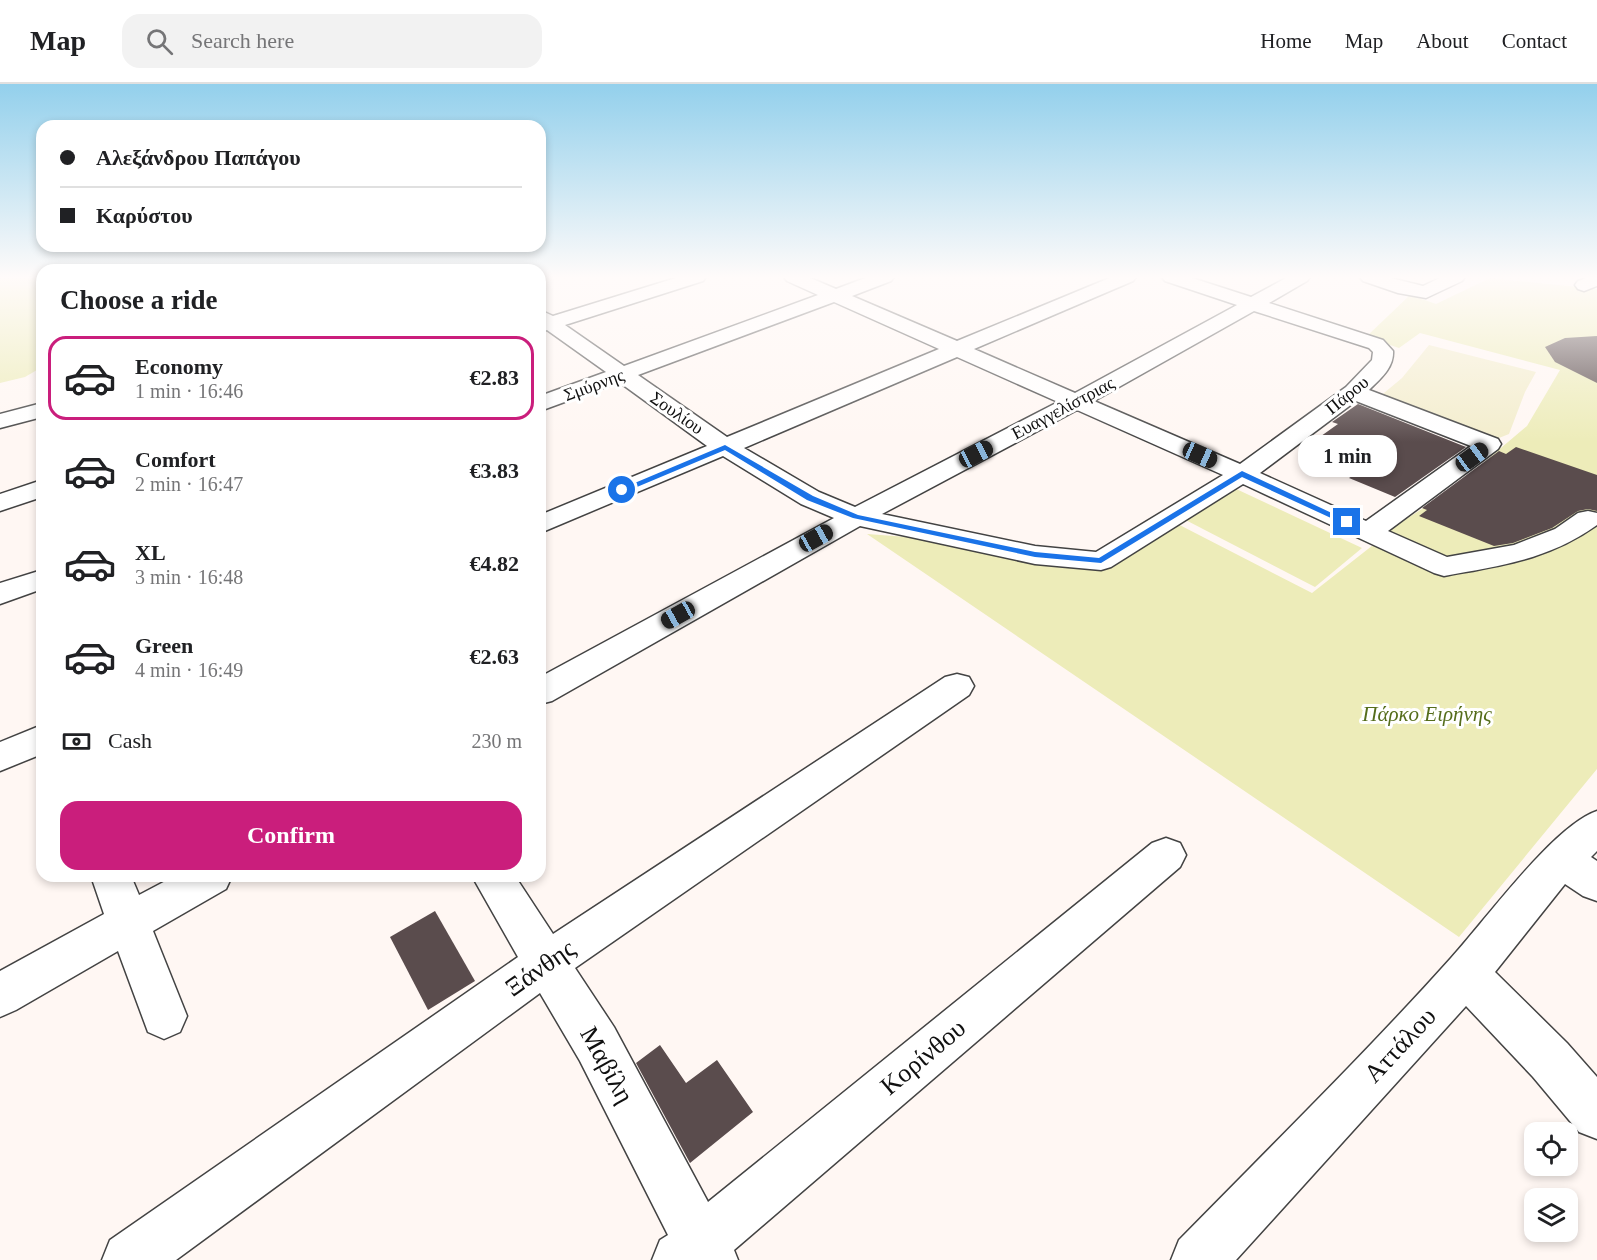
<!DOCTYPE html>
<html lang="en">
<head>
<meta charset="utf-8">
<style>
	body { margin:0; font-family:Georgia,serif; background:#f2f2f2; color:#202124; height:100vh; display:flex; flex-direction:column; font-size:22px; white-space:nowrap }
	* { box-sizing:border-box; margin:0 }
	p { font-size:20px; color:#757577 }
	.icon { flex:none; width:33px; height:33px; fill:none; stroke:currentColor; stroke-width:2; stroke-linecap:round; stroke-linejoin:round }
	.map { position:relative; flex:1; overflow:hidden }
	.details { position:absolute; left:36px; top:180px; width:510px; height:618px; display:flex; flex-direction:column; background:#fff; border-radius:18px; box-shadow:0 3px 9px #0003 }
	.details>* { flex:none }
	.hud { position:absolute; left:36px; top:36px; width:510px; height:132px; border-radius:18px; box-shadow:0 3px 9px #0003; display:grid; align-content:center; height:132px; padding:0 24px; background:#fff }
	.controls { position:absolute; left:1524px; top:1038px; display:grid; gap:12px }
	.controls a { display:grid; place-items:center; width:54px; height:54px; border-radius:12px; background:#fff; box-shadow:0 3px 9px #0003; font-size:30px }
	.end { position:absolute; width:27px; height:27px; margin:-14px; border:8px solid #1a73e8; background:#fff; box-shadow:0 0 0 3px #fff }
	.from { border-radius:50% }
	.bubble { position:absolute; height:42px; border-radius:18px; background:#fff; box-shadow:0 3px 9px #0003; font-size:20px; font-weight:600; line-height:42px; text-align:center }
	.car { position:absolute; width:18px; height:36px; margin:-18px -9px; border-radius:8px; box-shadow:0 0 4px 2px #0007; background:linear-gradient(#222 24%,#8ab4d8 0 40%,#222 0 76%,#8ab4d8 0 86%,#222 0) }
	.hud b { display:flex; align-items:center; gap:21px; height:57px; font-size:22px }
	.hud b+b { border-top:2px solid #e0e0e0 }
	.hud i { width:15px; height:15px; background:#202124 }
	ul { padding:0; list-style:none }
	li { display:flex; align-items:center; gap:18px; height:84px; margin:0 12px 9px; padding:0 12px; border:3px solid transparent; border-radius:18px }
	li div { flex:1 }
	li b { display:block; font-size:22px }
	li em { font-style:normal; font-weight:600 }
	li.selected { border-color:#ca1e7c }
	li>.icon { width:54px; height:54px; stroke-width:1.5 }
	h2 { padding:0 24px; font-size:27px; line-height:72px }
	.pay { display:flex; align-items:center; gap:15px; height:66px; padding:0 24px; font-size:22px }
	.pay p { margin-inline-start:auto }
	.action { display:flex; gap:12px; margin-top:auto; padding:12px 24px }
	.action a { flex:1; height:69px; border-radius:18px; background:#ca1e7c; color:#fff; font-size:24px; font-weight:600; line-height:69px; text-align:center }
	header { display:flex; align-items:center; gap:36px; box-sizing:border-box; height:84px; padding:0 30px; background:#fff; border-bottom:2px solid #e0e0e0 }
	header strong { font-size:28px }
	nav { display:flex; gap:33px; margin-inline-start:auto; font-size:21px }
	.search { width:420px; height:54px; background:#f2f2f2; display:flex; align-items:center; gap:15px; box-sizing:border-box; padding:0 21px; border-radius:18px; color:#757577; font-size:22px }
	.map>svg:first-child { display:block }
	.green { fill:#edecb9 }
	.pitch { fill:#f3edcc }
	.building { fill:#5a4c4d }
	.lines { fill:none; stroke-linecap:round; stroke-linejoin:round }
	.minor-casing { stroke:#434343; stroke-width:3 }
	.minor { fill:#fff; fill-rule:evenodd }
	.route { fill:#1a73e8 }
	.labels { text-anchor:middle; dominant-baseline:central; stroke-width:6; stroke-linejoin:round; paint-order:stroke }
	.far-street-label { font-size:18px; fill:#101010; stroke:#fff }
	.park-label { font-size:21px; font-style:italic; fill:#556d1b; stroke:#fff }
	.near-street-label { font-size:26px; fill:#101010; stroke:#fff }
</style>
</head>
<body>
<header>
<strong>Map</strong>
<div class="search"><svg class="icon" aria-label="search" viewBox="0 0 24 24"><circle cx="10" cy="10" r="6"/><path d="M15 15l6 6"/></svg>Search here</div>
<nav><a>Home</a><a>Map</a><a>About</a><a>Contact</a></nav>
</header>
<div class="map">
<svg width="1597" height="1176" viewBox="0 0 1597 1176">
	<rect width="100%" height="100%" fill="#fff7f3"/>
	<g class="green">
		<path d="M0,193H42V283L25,293L0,299Z"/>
		<path d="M1490,194L1597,205V685L1459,853L867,450L1111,468L1166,434L1312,509L1382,454L1379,452L1449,408L1527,342L1560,286L1420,249L1399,264L1366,253L1410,211L1436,220Z"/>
		<path d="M1217,396L1362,464L1315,503L1174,430Z"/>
	</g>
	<path class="pitch" d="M1429,261L1536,288L1525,308L1509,350L1494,356L1378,314L1402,294Z"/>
	<g class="building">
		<path d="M1597,252V299L1555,278L1545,263L1565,254Z"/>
		<path d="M1358,320L1466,363L1395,413L1349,394L1352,392L1343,388L1353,381L1307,362L1338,340L1332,338Z"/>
		<path d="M1516,363L1597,391V427L1588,425L1578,427L1552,444L1513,459L1494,462L1419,432L1427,426L1422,424L1499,367L1506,370Z"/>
		<path d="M435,827L475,897L428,926L390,853Z"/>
		<path d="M660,961L686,999L717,976L753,1028L690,1079L636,979Z"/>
	</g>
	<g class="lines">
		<defs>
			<g id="minor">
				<path d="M679,193H706L703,197L565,241L624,282L818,211L787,197L784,193H808L836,205L868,193H894L891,197L852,212L957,257L1112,193H1136L1133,197L974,265L1075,309L1237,221L1165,197L1162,193H1189L1251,213L1288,193H1310L1307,197L1269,219L1383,256L1393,267C1394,284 1380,295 1369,306L1498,355L1501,360L1498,365L1388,447L1447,473L1514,461L1555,445L1578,429L1588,427L1597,429V441C1548,476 1502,481 1444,492L1434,489L1243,400L1111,483L1101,486L1035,480L860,442L552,617L540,620V593L834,434L801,420L723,372L540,449V431L707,362L619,298L540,327V312L606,288L547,246L540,248V226L553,232ZM834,218L939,265L727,353L638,291ZM1254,227L1369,264L1373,268L1372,276L1346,303L1240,380L1094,317ZM957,273L1058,318L855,423L819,408L744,364ZM1356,317L1471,362L1366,437L1260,389ZM1077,326L1223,391L1096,468L1035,462L882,430Z"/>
				<path d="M1360,193H1387L1423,202L1442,193H1465L1462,197L1426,214L1398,209L1363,197Z"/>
				<path d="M1589,193H1597V202L1584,207L1578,205L1575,201L1578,197Z"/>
				<path d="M42,319V333L0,344V330Z"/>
				<path d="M42,396V413L0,427V410Z"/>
				<path d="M42,486V505L0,520V499Z"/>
				<path d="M957,590L969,593L974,602L969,611L575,884L614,943L708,1118L1152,759L1166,754L1180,759L1186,771L1180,783L734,1166L738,1176H652L660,1156L668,1151L580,977L540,909L176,1176H102L110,1156L518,873L472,792H515L553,850L945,593Z"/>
				<path d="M42,641V670L0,687V658Z"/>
				<path d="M1597,727V767L1591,773L1597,777V817L1583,812L1565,800L1495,888L1567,959L1597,993V1055L1579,1048L1533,993L1466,922L1236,1176H1171L1179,1156C1270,1063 1364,971 1451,874C1485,837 1553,742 1597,727Z"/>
				<path d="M91,792H131L139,811L175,792H232L226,805L153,847L187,932L180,948L164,955L148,948L118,867L16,926L0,933V887L104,830Z"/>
			</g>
		</defs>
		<use href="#minor" class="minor-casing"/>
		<use href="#minor" class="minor"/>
	</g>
	<linearGradient id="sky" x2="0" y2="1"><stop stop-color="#93d0ec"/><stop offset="0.54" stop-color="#fffbfa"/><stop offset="1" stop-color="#fffbfa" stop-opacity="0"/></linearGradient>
	<rect width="1597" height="358" fill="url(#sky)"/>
	<path class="route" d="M725,361L813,412L858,431L1035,468L1099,474L1242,387L1351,438L1344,440L1242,393L1101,479L1035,473L853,434L807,416L725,366L625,408L618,406Z"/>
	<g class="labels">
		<g class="far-street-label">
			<text transform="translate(594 301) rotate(-20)">Σμύρνης</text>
			<text transform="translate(1347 311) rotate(-39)">Πάρου</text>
			<text transform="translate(1063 324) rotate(-28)">Ευαγγελίστριας</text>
			<text transform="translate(677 329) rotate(35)">Σουλίου</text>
		</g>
		<g class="park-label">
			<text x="1427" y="630">Πάρκο Ειρήνης</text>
		</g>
		<g class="near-street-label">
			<text transform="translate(540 884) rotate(-35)">Ξάνθης</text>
			<text transform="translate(1400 961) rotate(-47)">Αττάλου</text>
			<text transform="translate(923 973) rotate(-40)">Κορίνθου</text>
			<text transform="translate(607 981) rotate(61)">Μαβίλη</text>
		</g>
	</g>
</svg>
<div class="controls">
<a><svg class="icon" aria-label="locate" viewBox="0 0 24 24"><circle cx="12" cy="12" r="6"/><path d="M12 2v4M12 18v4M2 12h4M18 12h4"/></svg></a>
<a><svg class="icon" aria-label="layers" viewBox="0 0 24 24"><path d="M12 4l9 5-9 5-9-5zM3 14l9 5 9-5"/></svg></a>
</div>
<i class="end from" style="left:622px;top:406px"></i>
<i class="end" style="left:1347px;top:438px"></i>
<div class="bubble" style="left:1298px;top:351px;width:99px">1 min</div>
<i class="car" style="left:976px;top:370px;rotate:62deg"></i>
<i class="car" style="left:1200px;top:371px;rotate:114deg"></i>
<i class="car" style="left:1472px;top:373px;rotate:54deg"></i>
<i class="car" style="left:816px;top:454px;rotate:61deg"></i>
<i class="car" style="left:678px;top:531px;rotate:241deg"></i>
<div class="hud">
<b><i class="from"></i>Αλεξάνδρου Παπάγου</b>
<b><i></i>Καρύστου</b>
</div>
<section class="details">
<h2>Choose a ride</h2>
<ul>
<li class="selected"><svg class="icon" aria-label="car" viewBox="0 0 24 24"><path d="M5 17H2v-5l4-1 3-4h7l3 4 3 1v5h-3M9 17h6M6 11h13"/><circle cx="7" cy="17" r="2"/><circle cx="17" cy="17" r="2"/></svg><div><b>Economy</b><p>1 min · 16:46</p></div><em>€2.83</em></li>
<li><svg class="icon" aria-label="car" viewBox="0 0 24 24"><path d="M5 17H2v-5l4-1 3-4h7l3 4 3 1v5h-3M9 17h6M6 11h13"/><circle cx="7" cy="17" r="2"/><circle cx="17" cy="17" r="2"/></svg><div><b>Comfort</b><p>2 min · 16:47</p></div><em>€3.83</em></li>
<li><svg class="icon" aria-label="car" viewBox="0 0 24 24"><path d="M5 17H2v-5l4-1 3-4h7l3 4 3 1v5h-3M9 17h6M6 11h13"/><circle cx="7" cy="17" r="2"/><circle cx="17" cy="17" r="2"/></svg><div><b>XL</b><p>3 min · 16:48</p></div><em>€4.82</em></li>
<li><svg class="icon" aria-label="car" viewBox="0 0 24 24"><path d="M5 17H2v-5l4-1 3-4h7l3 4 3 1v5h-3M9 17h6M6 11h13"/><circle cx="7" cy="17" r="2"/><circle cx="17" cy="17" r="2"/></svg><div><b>Green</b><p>4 min · 16:49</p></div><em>€2.63</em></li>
</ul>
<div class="pay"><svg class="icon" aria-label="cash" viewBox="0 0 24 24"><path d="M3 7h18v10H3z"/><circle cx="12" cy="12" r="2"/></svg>Cash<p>230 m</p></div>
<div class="action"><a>Confirm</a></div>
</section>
</div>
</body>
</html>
